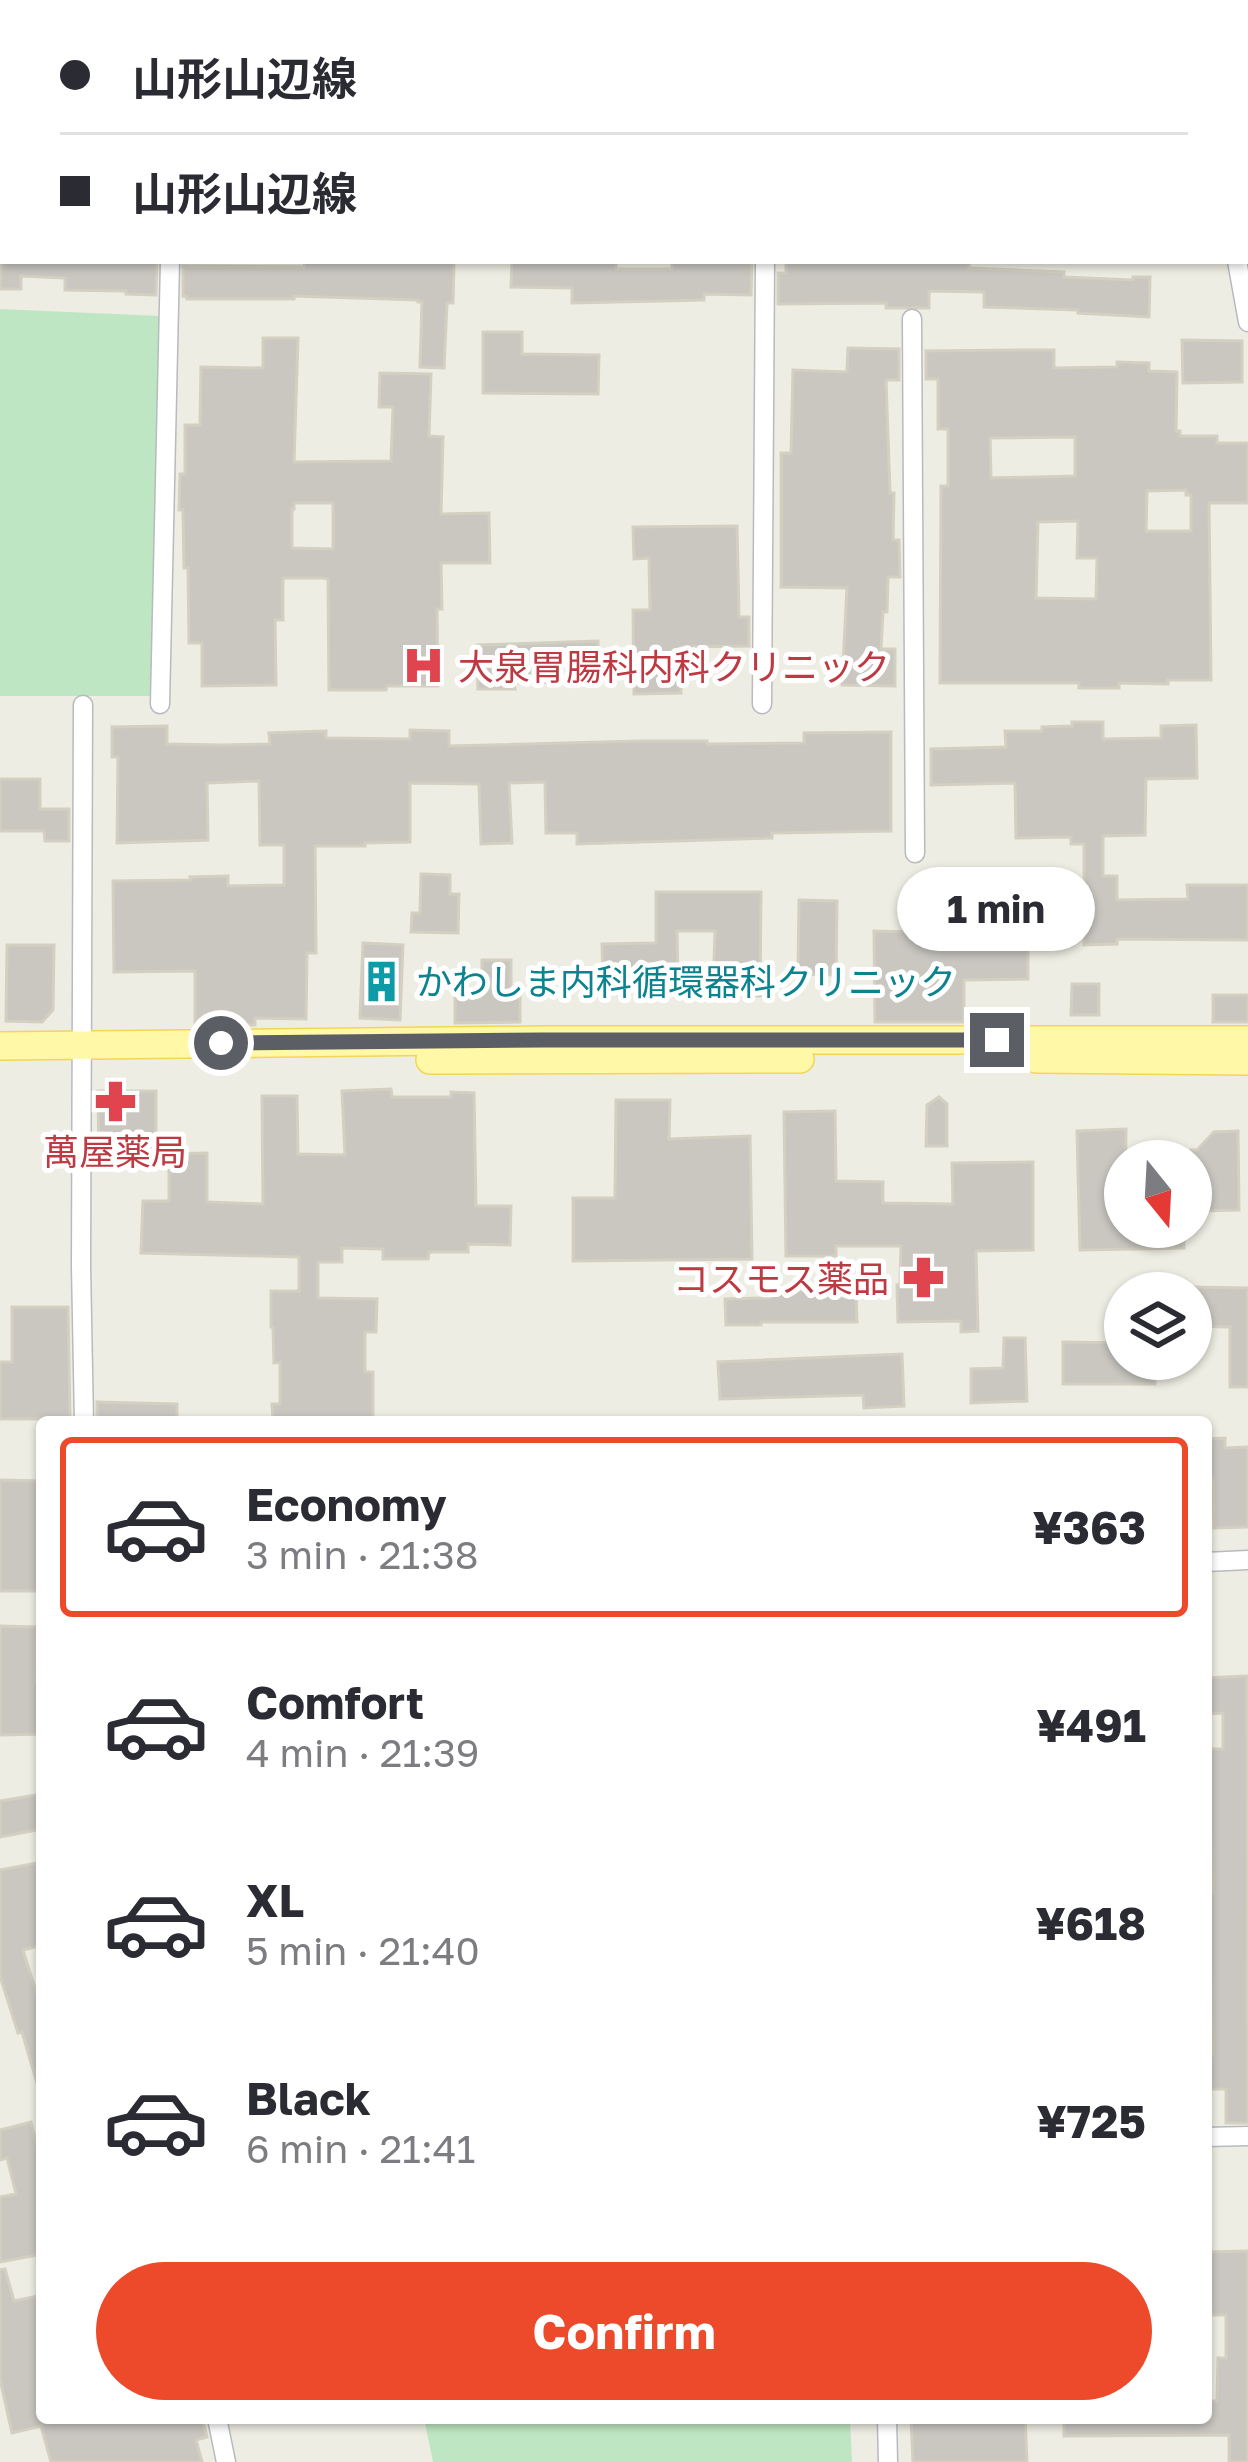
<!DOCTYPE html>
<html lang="en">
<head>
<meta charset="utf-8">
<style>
	body { margin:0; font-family:"Golos Text","Noto Sans JP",sans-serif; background:#f7f7f7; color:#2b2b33; height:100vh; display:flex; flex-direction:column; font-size:45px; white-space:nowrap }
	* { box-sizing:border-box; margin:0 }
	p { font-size:39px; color:#7c7c81 }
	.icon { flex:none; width:66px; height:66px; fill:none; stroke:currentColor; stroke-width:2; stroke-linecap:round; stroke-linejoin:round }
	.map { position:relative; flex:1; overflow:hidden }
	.drawer { position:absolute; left:36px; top:1416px; width:1176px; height:1008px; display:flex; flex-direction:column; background:#fff; border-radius:12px; box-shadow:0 3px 9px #0004 }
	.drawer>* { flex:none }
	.banner { position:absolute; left:0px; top:0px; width:1248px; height:264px; box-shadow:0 3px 9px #0004; display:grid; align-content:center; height:264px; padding:0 60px; background:#fff }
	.needle { width:78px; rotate:162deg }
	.controls { position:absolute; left:1104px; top:1140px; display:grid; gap:24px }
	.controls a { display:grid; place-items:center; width:108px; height:108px; border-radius:50%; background:#fff; box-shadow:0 3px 9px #0004; font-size:60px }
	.end { position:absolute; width:54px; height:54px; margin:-27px; border:15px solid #5b5e64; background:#fff; box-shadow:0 0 0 6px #fff }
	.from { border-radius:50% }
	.bubble { position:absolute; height:84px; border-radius:42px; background:#fff; box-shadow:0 3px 9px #0004; font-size:39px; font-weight:700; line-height:84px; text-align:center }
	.banner b { display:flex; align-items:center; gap:42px; height:114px; font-size:45px }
	.banner b+b { border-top:3px solid #e1e1e2 }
	.banner i { width:30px; height:30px; background:#2b2b33 }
	ul { padding:21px 0 0; list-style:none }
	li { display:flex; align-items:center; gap:36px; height:180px; margin:0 24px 18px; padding:0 36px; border:6px solid transparent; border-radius:12px }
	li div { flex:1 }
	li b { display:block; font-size:45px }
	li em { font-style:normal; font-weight:700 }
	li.current { border-color:#ec4a2b }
	li>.icon { width:108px; height:108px; stroke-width:1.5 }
	.cta { display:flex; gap:24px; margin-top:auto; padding:24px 60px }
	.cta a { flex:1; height:138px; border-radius:72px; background:#ec4a2b; color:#fff; font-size:48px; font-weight:700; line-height:138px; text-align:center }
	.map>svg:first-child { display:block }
	.park { fill:#bfe6c2 }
	.building { fill:#c9c7c0; stroke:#d3cfc1; stroke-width:3; fill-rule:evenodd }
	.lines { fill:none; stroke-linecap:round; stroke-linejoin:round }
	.street-casing { stroke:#b8bac0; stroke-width:21 }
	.primary-casing { stroke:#f4d556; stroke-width:30 }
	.street { stroke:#fff; stroke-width:18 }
	.primary { stroke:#fff8a7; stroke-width:27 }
	.route { stroke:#5b5e64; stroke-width:15 }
	.labels { text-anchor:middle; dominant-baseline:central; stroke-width:10; stroke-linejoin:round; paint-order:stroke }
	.health-label { font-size:36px; fill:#be3a42; stroke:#fff; text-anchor:start }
	.culture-label { font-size:36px; fill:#0d838f; stroke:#fff; text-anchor:start }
</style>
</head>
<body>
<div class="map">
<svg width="1248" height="2462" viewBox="0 0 1248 2462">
	<rect width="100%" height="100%" fill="#eeede3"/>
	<g class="park">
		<path d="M0,309L160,316L152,696H0Z"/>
		<path d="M424,2418H850L852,2462H433Z"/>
	</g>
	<g class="building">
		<path d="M0,261H157L156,295L126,294V291L65,290V278L21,276V289H0Z"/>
		<path d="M454,261L453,303H447L444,368L420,367L422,302H418V300L294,296V299H187V297L183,296V266L304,267L305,262Z"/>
		<path d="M512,261H616V269H672V261H752L751,295L704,294V300L572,303V288L511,287Z"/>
		<path d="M786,261H930L969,263V268L1064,272V277L1133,280V277H1150L1149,317L1078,313V310L984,307V292L929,291V308H886V303L778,304V273H786Z"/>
		<path d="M483,332H522V354L599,355L598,394L483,393Z"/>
		<path d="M263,338H298L294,462L391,461L393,407H379L380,373L431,374L429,436L443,437L441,514L489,513L490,563H441L442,609H437L438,686H387L386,690H329L328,579L322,578H283V620H275L276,685L202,686V643H189L188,568H184L183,510H179L180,474H185V425H200L201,367L263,368ZM294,503H333V549L292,548V509H294Z"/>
		<path d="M1182,340L1242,341V382L1183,383Z"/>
		<path d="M848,348L899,349V380H886L890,493H894L893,540H899L900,577H888L887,612H883L881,649H895V686L842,685L847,588L781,587V453H791L793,370L847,372Z"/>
		<path d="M1021,350H1054V368L1117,367V362L1149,363V371L1177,372L1176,431H1180V436H1217V443H1248V503H1209L1211,680H1168V684L1119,683V688H1079V683H940L941,486H948V429H938V379H926V351ZM1075,437V476L991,478L990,438ZM1186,490V495H1191V531H1146L1147,491ZM1078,521L1077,558H1097L1096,599L1036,598L1038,522Z"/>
		<path d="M737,526L739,617H749V646L681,647V693L634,694L633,610H650L649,558L634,559L633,527Z"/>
		<path d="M598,641L599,681L514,683L515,689H478L477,645Z"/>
		<path d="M1072,722H1103V739L1161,738V726L1196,725L1197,778L1146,779L1145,835L1103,836V876H1117V900L1188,899L1187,885H1248V940L1117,939V944L1084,945V844H1071V837L1016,838L1015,783L931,785V749L1006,747L1005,731H1042V727L1072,726Z"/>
		<path d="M167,726V744L222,745L270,744L269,733L295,732L326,731V738L410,739V730L449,731V746L641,741H707V744L804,743V733L891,732V831L772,833V838L577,844V833H546L545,782L509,783L512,843L481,844L479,784L410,783V842L365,843V846H315L316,953H307L306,1019L255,1018V1025L195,1026V971L114,972L113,881L191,880L190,877L228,876V886L284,885V845H260L259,781L207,783L208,840L117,843L118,757H112V727Z"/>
		<path d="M0,779H40V809H69V841H45L44,831H0Z"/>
		<path d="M421,874L450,875V894H459L458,933L411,932L412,913H420Z"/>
		<path d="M970,879L1030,880V909L964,908V949L1028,948V979L964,980V1022H875L874,931L910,932L909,889L970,887Z"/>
		<path d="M656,892H761L760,996L713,994L715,931H677L678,983L603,984L602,944L656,943Z"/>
		<path d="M799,900L837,901L836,975L798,974Z"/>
		<path d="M363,943L403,945L400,1020L360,1018Z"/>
		<path d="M7,945H54L53,1010L42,1022L6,1021Z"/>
		<path d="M482,960H511V995H520V1022L455,1023V997L481,998Z"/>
		<path d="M1072,984H1099V1015H1071Z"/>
		<rect x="1213" y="995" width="35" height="27"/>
		<path d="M391,1089L392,1097H451V1092L474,1093L476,1206H511L510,1245L468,1244V1252H429L428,1259H383V1249L342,1248V1262H318V1298L377,1299L376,1332H365V1372H373V1422H273L272,1404H280V1362L274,1363L273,1327H271V1291H299V1257L141,1253L143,1201H169V1154L207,1153V1202L263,1204L262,1096H297L298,1154L345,1155L342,1091Z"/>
		<path d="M98,1091H156V1167L99,1169Z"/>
		<path d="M939,1097L947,1104V1146H926L927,1105Z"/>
		<path d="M616,1100H670L669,1139L750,1136L752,1259L573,1261V1198H615Z"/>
		<path d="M835,1111L836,1181L883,1182V1203L953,1204L952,1163L1033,1162V1250L976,1251L978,1331L961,1332V1321L898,1322L897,1285H900L901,1246H836V1256H786L784,1112Z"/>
		<path d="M1126,1129L1125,1227H1184V1248L1080,1250L1077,1131Z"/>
		<path d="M1238,1131L1239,1210L1191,1211V1150H1197L1214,1132Z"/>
		<path d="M1191,1287L1248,1288V1387H1230V1327L1191,1326Z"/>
		<path d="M807,1290V1294L856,1293L857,1322H761V1325H726L725,1299L769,1298V1291Z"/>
		<path d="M12,1307H68L70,1419H0V1362H12Z"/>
		<path d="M1004,1338H1025L1027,1401L971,1403V1369L1003,1368Z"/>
		<path d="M1063,1342L1125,1343V1359H1155V1384H1063Z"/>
		<path d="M902,1354L904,1406L864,1408L863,1395L720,1399L718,1362Z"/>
		<path d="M97,1402L177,1404V1422H102V1418L97,1419Z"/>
		<path d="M1225,1438V1448L1248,1447V1527L1214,1528L1213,1478H1206V1439Z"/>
		<path d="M0,1480L42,1481V1591H0Z"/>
		<path d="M0,1626L37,1627L36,1682H42V1734L0,1735Z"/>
		<path d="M1247,1676L1248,2123H1226V2089H1206V2055H1213L1209,1924H1206V1893H1213L1210,1825H1206V1749H1223V1713L1206,1714V1678Z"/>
		<path d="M42,1794V1829L0,1837V1801Z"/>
		<path d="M42,1862V1945L23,1950L42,2011V2082L37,2083L22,2032L18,2033L0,1976V1870Z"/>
		<path d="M31,2122L42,2165V2254L0,2262V2197L16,2194L7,2158L0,2160V2130Z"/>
		<path d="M1248,2251V2462H1229V2435L1064,2436V2418H1211L1210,2401H1217L1218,2358H1226V2315H1211L1208,2252Z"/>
		<path d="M5,2269L14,2301L42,2295V2418H202L207,2437L196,2440L202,2462H51L41,2426L12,2433L0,2379V2270Z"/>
		<path d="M911,2418H1025L1027,2462H913Z"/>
	</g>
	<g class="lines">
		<defs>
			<g id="street">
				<path d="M482,0L612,3"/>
				<path d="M1190,0L1191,3"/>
				<path d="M176,3V0"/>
				<path d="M771,3V0"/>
				<path d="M1217,3L1233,0"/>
				<path d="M0,143H3"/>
				<path d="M1237,261L1248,322"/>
				<path d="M912,319L915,853"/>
				<path d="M160,704L170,261"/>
				<path d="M762,704L765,261"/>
				<path d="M83,705L81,1266L84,1422"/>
				<path d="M1206,1562L1248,1560"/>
				<path d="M1206,2137L1248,2136"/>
				<path d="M217,2418L226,2462"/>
				<path d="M887,2418L888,2462"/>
			</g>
			<g id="primary">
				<path d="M0,1046L543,1040H1248"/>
				<path d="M1036,1059L1248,1061"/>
				<path d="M430,1060L800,1059"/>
			</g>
		</defs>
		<use href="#street" class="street-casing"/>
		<use href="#primary" class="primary-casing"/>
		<use href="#street" class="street"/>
		<use href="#primary" class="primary"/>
	</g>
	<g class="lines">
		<path class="route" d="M221,1043L543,1040H997"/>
	</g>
	<defs>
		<symbol id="hospital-bare" viewBox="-9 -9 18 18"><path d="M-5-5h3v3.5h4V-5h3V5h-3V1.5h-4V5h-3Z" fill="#e0444e" stroke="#fff" stroke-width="2.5" paint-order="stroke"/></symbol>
		<symbol id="building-bare" viewBox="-9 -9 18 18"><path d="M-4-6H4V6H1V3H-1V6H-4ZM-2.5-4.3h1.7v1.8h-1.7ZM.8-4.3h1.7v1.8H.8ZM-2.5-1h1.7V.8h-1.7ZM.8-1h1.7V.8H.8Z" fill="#0f9aa8" stroke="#fff" stroke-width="2.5" paint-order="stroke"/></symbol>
		<symbol id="pharmacy-bare" viewBox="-9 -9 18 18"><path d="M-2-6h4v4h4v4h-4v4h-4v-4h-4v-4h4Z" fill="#e0444e" stroke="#fff" stroke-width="2.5" paint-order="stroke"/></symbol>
	</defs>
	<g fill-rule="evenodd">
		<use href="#hospital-bare" x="394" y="636" width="59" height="59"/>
		<use href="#building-bare" x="352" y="952" width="59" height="59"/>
		<use href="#pharmacy-bare" x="86" y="1072" width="59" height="59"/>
		<use href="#pharmacy-bare" x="894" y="1248" width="59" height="59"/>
	</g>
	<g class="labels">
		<g class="health-label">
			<text x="458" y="666">大泉胃腸科内科クリニック</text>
			<text x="115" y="1151" text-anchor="middle">萬屋薬局</text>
			<text x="889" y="1278" text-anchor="end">コスモス薬品</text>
		</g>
		<g class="culture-label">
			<text x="416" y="981">かわしま内科循環器科クリニック</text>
		</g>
	</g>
</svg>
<div class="controls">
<a><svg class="needle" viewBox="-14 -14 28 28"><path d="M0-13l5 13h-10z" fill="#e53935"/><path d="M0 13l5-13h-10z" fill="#7c7c81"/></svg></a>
<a><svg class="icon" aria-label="layers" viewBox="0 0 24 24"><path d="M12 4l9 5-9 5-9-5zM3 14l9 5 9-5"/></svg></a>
</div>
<i class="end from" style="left:221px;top:1043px"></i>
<i class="end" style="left:997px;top:1040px"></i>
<div class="bubble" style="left:897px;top:867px;width:198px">1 min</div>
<div class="banner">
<b><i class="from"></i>山形山辺線</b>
<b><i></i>山形山辺線</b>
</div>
<section class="drawer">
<ul>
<li class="current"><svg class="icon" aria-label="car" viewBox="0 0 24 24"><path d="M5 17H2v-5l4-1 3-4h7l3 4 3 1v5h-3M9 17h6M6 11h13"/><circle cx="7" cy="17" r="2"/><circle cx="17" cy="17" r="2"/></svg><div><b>Economy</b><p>3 min · 21:38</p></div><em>¥363</em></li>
<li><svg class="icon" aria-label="car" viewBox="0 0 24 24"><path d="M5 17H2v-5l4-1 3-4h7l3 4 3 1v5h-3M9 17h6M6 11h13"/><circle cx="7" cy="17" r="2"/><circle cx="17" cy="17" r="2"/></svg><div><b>Comfort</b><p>4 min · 21:39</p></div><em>¥491</em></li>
<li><svg class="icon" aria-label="car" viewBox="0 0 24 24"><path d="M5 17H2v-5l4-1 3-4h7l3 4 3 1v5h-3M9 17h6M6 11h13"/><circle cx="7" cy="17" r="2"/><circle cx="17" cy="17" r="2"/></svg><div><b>XL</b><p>5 min · 21:40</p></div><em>¥618</em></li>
<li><svg class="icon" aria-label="car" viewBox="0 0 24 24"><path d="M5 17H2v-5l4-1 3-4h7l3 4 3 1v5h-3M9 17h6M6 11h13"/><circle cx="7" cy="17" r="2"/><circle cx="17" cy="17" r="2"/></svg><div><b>Black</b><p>6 min · 21:41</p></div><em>¥725</em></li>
</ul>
<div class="cta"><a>Confirm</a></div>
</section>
</div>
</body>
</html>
